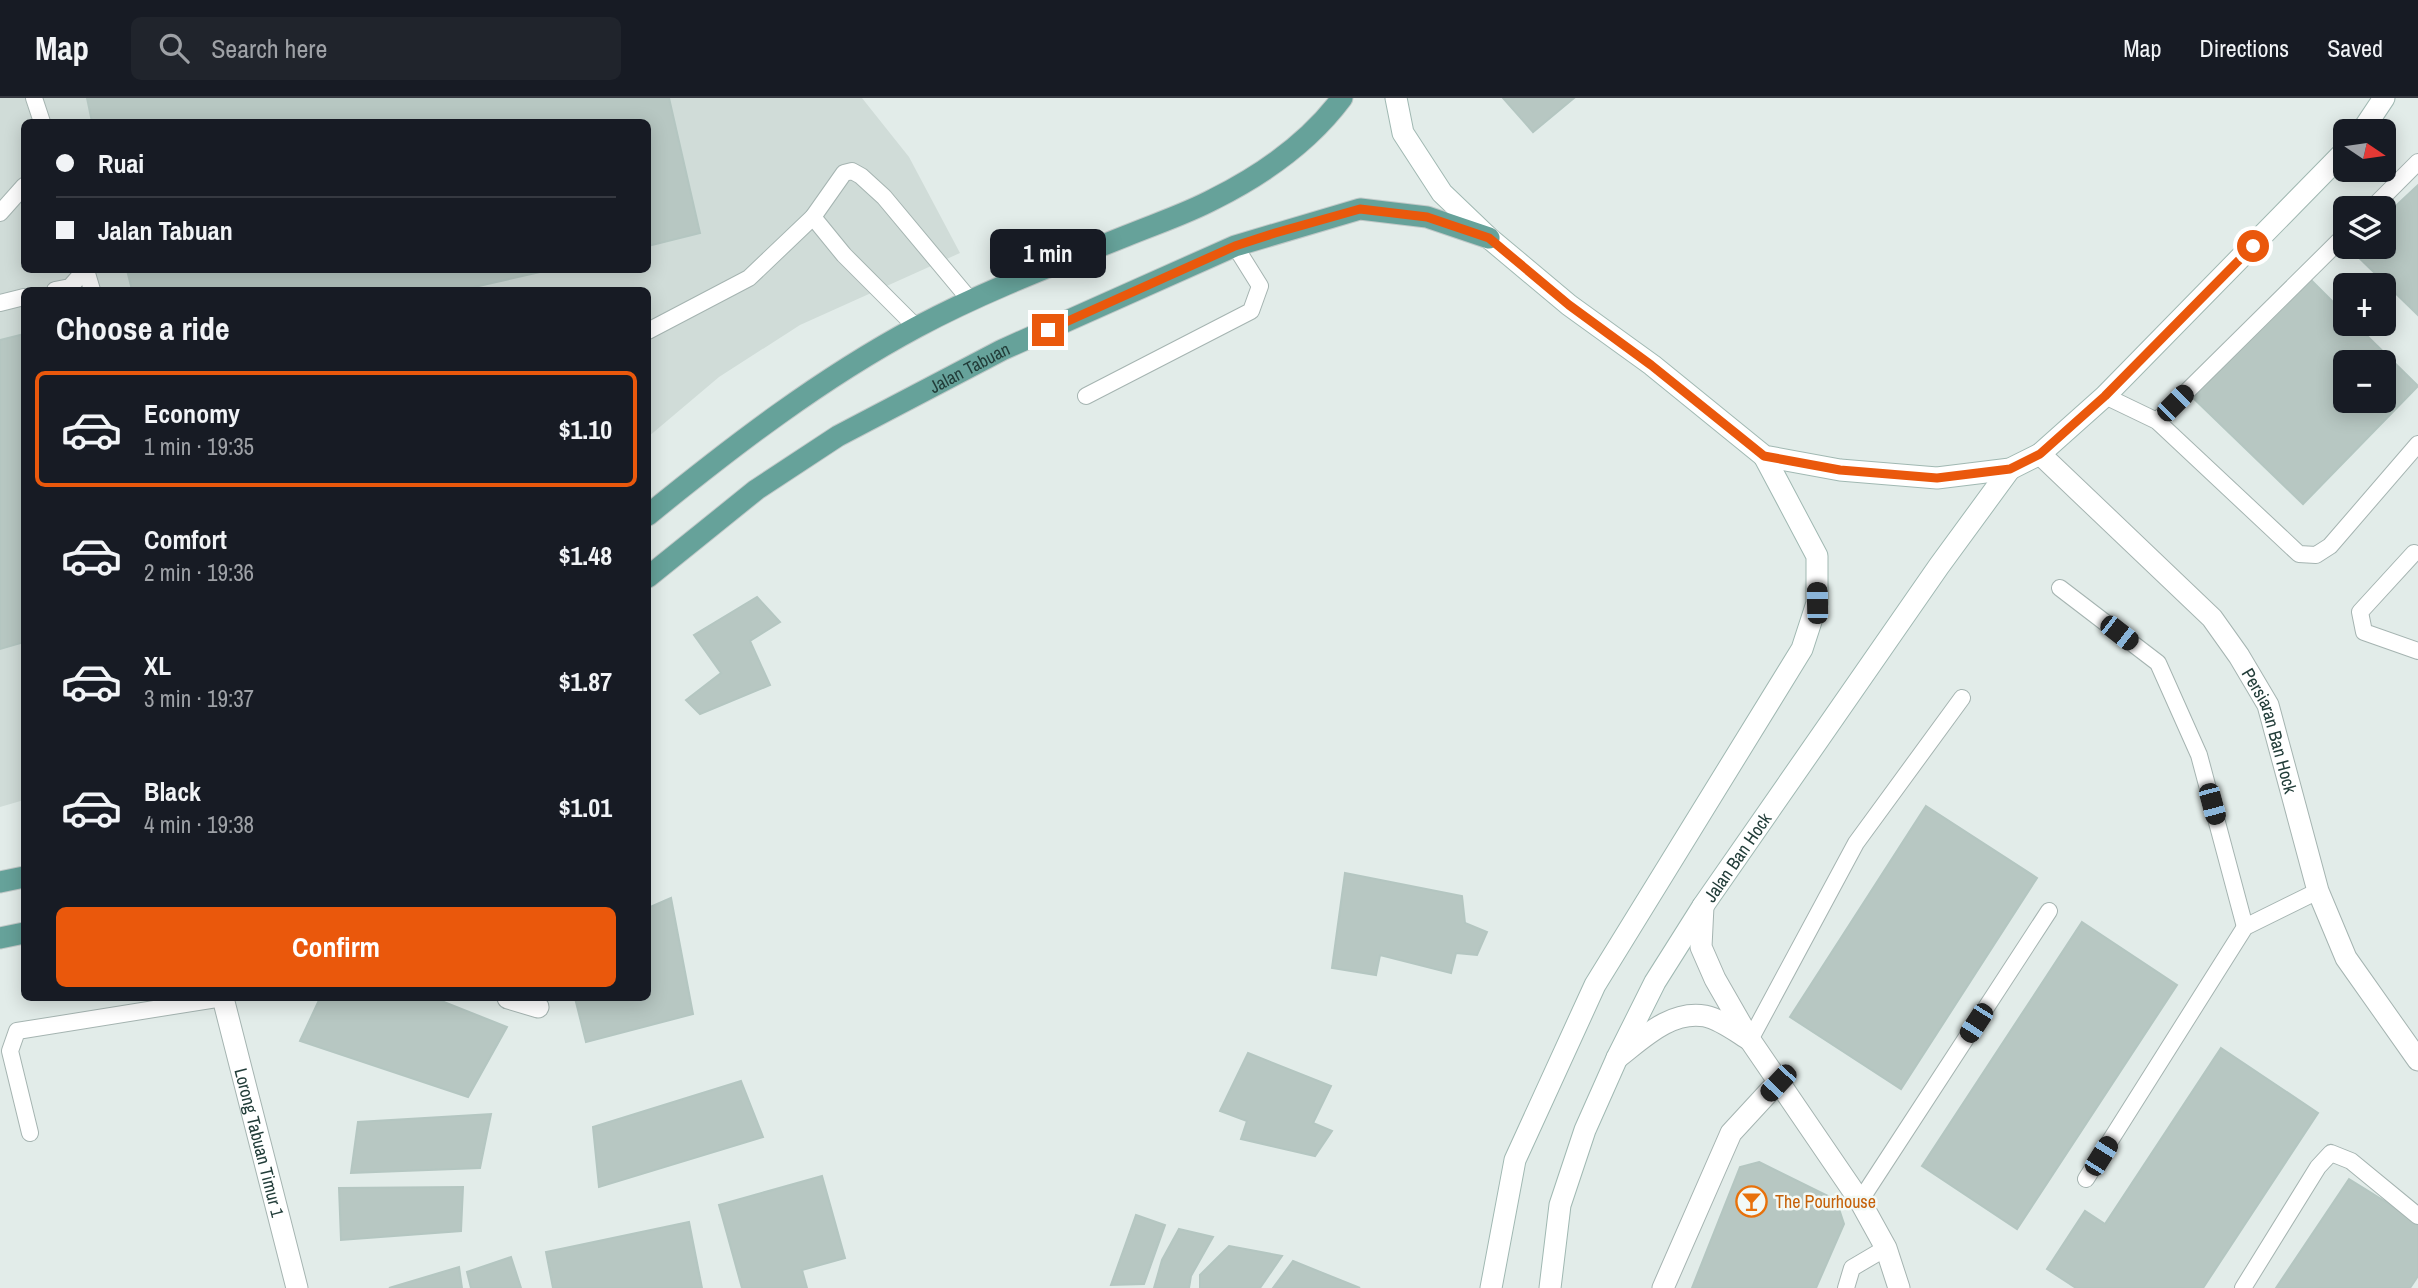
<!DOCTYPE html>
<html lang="en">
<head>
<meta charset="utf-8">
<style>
	body { margin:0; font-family:"Archivo Narrow",sans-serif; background:#20242c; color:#f1f3f6; height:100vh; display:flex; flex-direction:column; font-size:26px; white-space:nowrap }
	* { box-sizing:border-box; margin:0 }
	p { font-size:23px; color:#9ea1a6 }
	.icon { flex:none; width:38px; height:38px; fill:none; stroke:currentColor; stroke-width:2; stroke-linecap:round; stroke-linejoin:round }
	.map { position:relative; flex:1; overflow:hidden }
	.drawer { position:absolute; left:21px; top:189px; width:630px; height:714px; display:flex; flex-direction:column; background:#171b24; border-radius:10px; box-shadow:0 4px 18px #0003 }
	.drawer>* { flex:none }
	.hud { position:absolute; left:21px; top:21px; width:630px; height:154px; border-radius:10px; box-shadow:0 4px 18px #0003; display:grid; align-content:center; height:154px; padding:0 35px; background:#171b24 }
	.needle { width:46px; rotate:103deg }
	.buttons { position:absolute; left:2333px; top:21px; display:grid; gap:14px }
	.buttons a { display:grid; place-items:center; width:63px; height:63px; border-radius:10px; background:#171b24; box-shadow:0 4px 18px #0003; font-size:35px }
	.end { position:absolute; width:32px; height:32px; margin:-16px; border:9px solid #ea580c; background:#fff; box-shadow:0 0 0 4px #fff }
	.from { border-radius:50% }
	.bubble { position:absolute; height:49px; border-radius:10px; background:#171b24; box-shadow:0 4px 18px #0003; font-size:23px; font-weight:800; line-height:49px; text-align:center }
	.car { position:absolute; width:21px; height:42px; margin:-21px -10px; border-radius:9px; box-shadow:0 0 5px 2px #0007; background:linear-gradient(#222 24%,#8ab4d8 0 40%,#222 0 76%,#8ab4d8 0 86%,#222 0) }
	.hud b { display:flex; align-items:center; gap:24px; height:66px; font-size:26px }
	.hud b+b { border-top:2px solid #363941 }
	.hud i { width:18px; height:18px; background:#f1f3f6 }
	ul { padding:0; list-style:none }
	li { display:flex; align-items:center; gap:21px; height:116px; margin:0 14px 10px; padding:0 21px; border:4px solid transparent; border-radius:10px }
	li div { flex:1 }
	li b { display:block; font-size:26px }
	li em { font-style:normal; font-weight:800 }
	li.selected { border-color:#ea580c }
	li>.icon { width:63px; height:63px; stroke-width:1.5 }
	h2 { padding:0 35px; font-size:32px; line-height:84px }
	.action { display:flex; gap:14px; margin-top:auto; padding:14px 35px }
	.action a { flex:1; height:80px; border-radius:10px; background:#ea580c; color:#fff; font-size:28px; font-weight:800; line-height:80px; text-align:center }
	header { display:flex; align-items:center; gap:42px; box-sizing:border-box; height:98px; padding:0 35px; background:#171b24; border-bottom:2px solid #363941 }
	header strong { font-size:33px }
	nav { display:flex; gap:38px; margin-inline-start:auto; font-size:24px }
	.search { width:490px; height:63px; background:#20242c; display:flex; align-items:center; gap:18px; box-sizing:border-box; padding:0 24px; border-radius:10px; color:#9ea1a6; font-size:26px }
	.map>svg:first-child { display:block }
	.built { fill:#d0dcd8; fill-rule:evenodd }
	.building { fill:#b7c7c2; stroke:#b4c6c1; stroke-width:2; fill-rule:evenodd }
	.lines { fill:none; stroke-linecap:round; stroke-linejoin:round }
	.service-casing { stroke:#a5b4b1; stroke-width:18 }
	.minor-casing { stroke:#a5b4b1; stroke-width:23 }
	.secondary-casing { stroke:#a0b8b2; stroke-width:23 }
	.primary-casing { stroke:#c1c9c8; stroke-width:23 }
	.service { stroke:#fff; stroke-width:16 }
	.minor { stroke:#fff; stroke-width:21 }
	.secondary { stroke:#fff; stroke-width:21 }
	.primary { stroke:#66a29a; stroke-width:21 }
	.route { stroke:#ea580c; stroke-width:9 }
	.labels { text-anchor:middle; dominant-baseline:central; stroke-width:5; stroke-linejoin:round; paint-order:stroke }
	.street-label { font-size:18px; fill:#223d39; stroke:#f2f9f6 }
	.food-label { font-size:18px; fill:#c56008; stroke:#f2f9f6; text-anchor:start }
</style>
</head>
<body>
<header>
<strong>Map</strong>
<div class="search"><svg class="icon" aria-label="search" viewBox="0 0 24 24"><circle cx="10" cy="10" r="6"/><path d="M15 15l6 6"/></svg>Search here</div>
<nav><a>Map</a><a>Directions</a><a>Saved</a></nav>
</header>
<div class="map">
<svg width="2418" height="1190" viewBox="0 0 2418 1190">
	<rect width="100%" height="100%" fill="#e2ece9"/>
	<path class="built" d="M0,0H862L909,59L960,155L800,227L719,279L648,339V192H24V702L0,709ZM24,24H648V172H24Z"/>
	<g class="building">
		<path d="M87,0H669L700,135L648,148V24H92Z"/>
		<path d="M1503,0H1574L1533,34Z"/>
		<path d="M2418,87V217L2350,151L2352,149H2384V119Z"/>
		<path d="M127,172H549L461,192H132Z"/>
		<path d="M2306,177L2345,216V226H2355L2418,288L2303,406L2189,296ZM2345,264H2384V303H2345Z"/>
		<path d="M24,236V544L0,551V242Z"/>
		<path d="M757,499L780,524L750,543L770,587L700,616L686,602L721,575L694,537Z"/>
		<path d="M1926,708L2037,780L1901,991L1790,919Z"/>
		<path d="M1345,775L1462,798L1465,825L1487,834L1477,857L1456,855L1451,875L1380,857L1376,877L1332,870Z"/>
		<path d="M671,800L693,916L586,944L575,900H648V810Z"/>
		<path d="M2082,824L2177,887L2017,1131L1922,1068Z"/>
		<path d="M320,900H434L507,929L468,999L300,943Z"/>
		<path d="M2221,950L2318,1015L2203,1190H2076L2047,1171L2085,1113L2105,1126Z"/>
		<path d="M1248,955L1331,988L1313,1025L1332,1033L1315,1058L1241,1041L1247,1023L1220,1013Z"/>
		<path d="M741,983L763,1039L599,1089L593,1029Z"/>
		<path d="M491,1016L480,1070L351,1075L358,1024Z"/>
		<path d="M1759,1064L1836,1102L1844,1126L1816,1190H1692L1740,1069Z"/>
		<path d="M822,1078L845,1160L802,1172L807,1190H742L719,1107Z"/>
		<path d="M2349,1081L2418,1124V1178L2410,1190H2276Z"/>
		<path d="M463,1089L461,1133L341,1142L339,1090Z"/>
		<path d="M1136,1117L1165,1127L1144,1186L1111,1187Z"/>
		<path d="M689,1124L702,1190H553L546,1154Z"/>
		<path d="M1179,1131L1213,1139L1191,1178L1189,1190H1154L1162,1162Z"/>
		<path d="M1229,1148L1282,1158L1260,1190H1200V1177Z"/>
		<path d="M511,1159L521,1190H471L467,1174Z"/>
		<path d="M1293,1163L1360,1190H1273Z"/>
		<path d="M459,1169L462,1190H389Z"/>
	</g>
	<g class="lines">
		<defs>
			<g id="service">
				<path d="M34,0L42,24"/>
				<path d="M2372,110L2418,64"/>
				<path d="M0,115L24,88"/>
				<path d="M813,119L844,157L916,229"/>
				<path d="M86,172L92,192"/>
				<path d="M55,192L70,189L85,172"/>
				<path d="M0,205L24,199"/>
				<path d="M648,233L749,180L813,119L844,75L852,73L861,78L884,99L970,202"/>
				<path d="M1086,298L1251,213L1260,188L1235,148"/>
				<path d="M2105,298L2157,323L2299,456L2316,457L2330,448L2418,346"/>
				<path d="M2157,323L2345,137"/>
				<path d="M2414,455L2360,514L2364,534L2418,553"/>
				<path d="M2060,490L2158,565L2199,657L2245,829"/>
				<path d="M1750,942L1856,745L1962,600"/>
				<path d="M30,1035L10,953L17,933L223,900"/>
				<path d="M2086,1081L2245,829L2318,793"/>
				<path d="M1860,1103L2049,813"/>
				<path d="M1846,1190L1852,1170L1886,1150"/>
				<path d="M2243,1190L2318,1069L2331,1055L2351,1063L2418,1118"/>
			</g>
			<g id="minor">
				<path id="s1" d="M2040,356L2212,520L2239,558L2268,607L2318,793L2346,860L2418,962"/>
				<path d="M1703,808L1701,849L1715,881L1750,942L1860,1103L1886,1150L1899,1190"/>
				<path id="s2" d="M223,900L297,1190"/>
				<path d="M508,900L538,909"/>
				<path d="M1617,960C1642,941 1670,912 1705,918C1720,921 1737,934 1750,942"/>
				<path d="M1663,1190L1731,1035L1778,984"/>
			</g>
			<g id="secondary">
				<path d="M1396,0L1403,35L1442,95L1489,140L1569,207L1652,267L1764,358L1840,372L1937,380L2010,371L2040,356L2105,298L2345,53"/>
				<path d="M2362,33L2384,0"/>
				<path d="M1491,1190L1515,1062L1595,887L1802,551L1817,505V458L1764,358"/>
				<path id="s3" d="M1550,1190L1560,1107L1585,1032L1617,960L1655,884L1703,808L1939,468L2010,371"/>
			</g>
			<g id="primary">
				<path d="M648,417C733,348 820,281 917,229C984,193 1056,166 1126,138C1155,126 1186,116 1214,101C1262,77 1310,43 1342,0"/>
				<path id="s4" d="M648,479L756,392L838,338L1002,252L1235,148L1360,111L1427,119L1489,140"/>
				<path d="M0,784L24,779"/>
				<path d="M0,840L24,835"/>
			</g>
		</defs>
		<use href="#service" class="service-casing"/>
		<use href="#minor" class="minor-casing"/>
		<use href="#secondary" class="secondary-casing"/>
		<use href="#primary" class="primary-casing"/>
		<use href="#service" class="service"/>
		<use href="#minor" class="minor"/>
		<use href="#secondary" class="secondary"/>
		<use href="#primary" class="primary"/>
	</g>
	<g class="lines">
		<path class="route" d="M1048,232L1235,148L1275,135L1360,111L1427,119L1489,140L1569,207L1651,267L1764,358L1840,372L1937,380L2010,371L2040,356L2105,298L2253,148"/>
	</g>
	<defs>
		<symbol id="bar-ring" viewBox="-11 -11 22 22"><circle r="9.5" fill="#f2f9f6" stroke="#e8710a" stroke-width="1.5"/><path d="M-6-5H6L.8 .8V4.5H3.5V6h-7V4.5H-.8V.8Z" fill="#e8710a"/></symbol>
	</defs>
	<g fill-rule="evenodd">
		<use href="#bar-ring" x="1734" y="1086" width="35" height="35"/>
	</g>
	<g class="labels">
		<g class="street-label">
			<text stroke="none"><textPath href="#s4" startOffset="385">Jalan Tabuan</textPath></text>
			<text stroke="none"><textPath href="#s1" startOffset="366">Persiaran Ban Hock</textPath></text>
			<text stroke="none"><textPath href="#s3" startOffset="476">Jalan Ban Hock</textPath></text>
			<text stroke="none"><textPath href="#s2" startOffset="149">Lorong Tabuan Timur 1</textPath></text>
		</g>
		<g class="food-label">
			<text x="1775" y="1103">The Pourhouse</text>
		</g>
	</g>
</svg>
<div class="buttons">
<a><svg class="needle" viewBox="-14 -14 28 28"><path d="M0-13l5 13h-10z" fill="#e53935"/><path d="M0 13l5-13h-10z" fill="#9ea1a6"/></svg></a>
<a><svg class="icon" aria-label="layers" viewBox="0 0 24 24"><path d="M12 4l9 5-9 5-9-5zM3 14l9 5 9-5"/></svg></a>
<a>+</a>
<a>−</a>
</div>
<i class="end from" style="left:2253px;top:148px"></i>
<i class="end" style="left:1048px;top:232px"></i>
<div class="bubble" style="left:990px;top:131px;width:116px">1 min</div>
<i class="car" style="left:2175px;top:305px;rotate:45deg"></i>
<i class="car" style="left:1817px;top:505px;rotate:359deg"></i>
<i class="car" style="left:2119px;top:535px;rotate:128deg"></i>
<i class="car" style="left:2212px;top:706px;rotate:165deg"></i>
<i class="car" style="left:1976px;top:925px;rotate:213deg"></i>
<i class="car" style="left:1778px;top:985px;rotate:223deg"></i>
<i class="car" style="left:2101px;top:1058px;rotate:32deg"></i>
<div class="hud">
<b><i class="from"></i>Ruai</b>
<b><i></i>Jalan Tabuan</b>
</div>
<section class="drawer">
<h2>Choose a ride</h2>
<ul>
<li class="selected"><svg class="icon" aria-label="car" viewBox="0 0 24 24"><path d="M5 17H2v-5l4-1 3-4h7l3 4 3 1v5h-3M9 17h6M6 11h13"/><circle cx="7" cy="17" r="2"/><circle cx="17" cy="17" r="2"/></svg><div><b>Economy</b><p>1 min · 19:35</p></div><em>$1.10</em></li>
<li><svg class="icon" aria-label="car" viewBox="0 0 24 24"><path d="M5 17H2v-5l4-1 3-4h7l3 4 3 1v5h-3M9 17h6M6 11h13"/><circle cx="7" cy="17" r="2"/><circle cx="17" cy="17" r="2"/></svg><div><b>Comfort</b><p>2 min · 19:36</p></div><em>$1.48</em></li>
<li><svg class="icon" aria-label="car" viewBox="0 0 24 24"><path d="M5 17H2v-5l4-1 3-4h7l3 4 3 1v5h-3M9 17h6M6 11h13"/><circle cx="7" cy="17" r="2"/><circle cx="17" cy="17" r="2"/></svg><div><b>XL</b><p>3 min · 19:37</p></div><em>$1.87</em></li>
<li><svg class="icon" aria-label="car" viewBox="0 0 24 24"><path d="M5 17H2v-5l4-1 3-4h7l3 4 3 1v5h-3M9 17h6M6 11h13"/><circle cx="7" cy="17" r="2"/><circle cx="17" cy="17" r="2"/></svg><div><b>Black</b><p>4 min · 19:38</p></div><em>$1.01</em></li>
</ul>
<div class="action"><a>Confirm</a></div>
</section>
</div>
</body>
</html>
